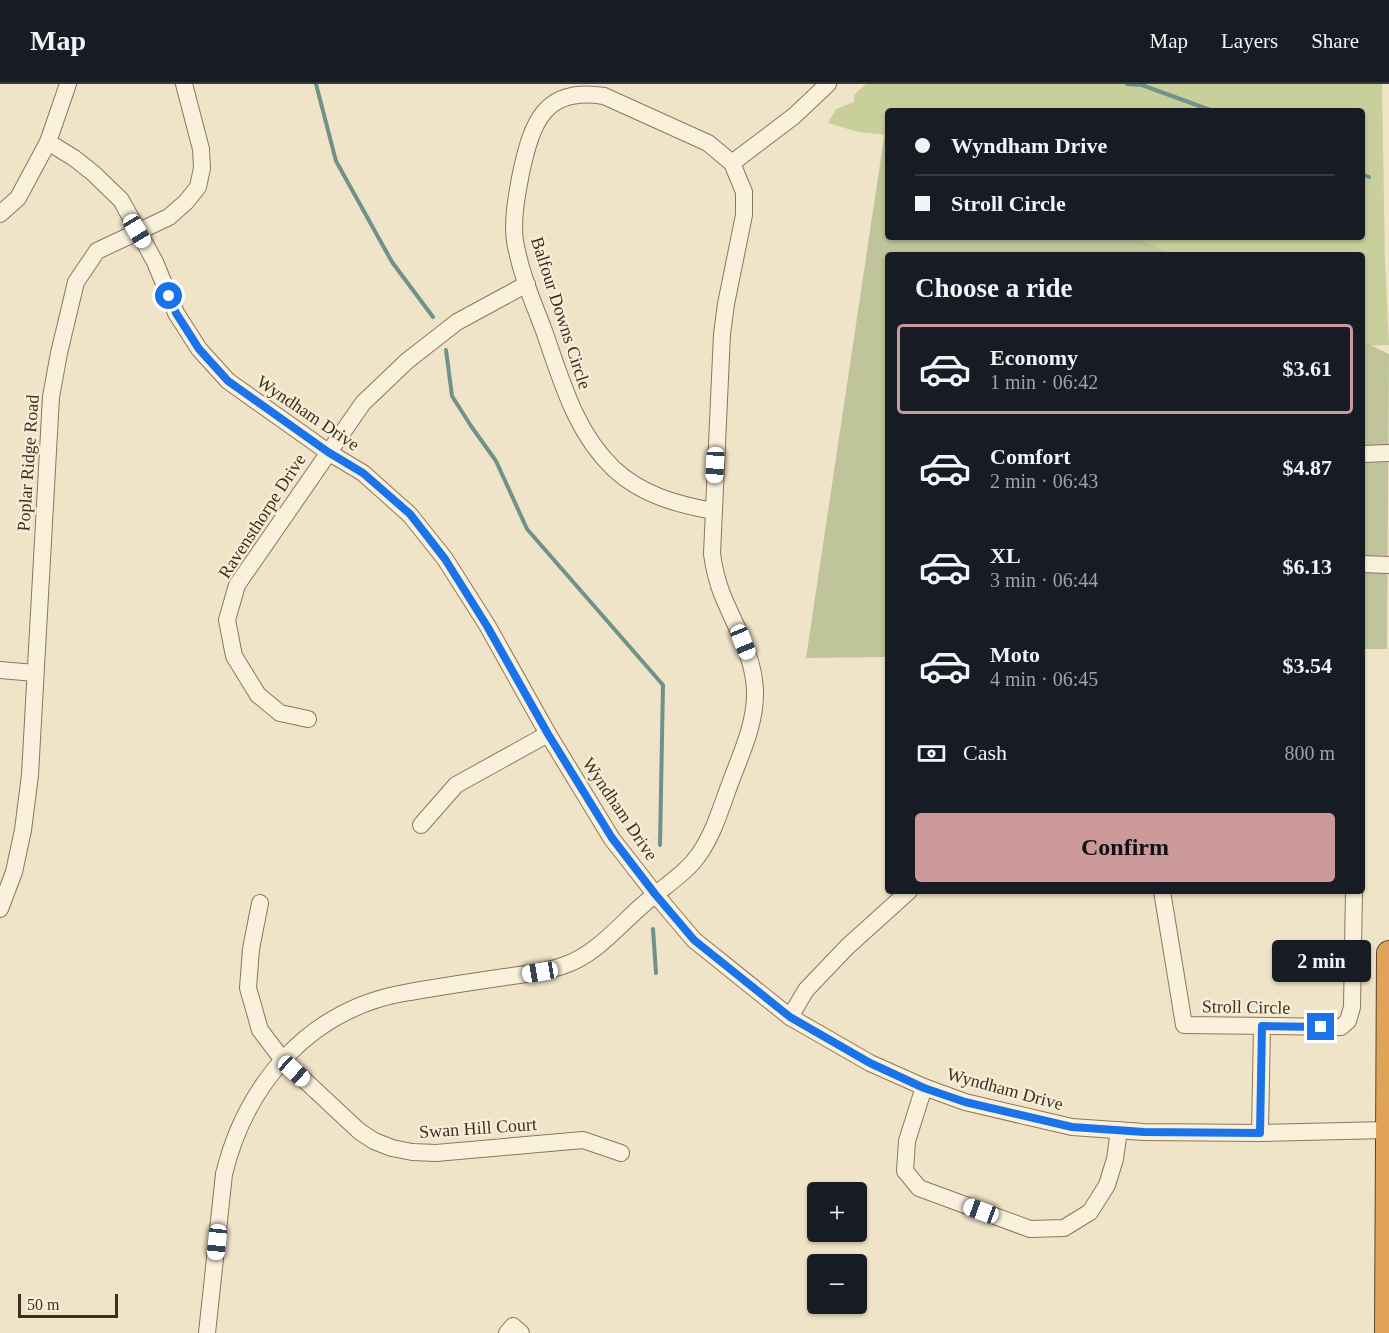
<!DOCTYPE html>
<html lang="en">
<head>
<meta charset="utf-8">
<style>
	body { margin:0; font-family:"Times New Roman",serif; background:#20242c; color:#f1f3f6; height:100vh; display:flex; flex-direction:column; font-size:22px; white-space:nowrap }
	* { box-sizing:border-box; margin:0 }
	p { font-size:20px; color:#9ea1a6 }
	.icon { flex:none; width:33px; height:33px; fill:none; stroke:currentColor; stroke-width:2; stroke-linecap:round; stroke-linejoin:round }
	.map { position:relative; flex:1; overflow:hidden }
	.panel { position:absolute; left:885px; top:168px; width:480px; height:642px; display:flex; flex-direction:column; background:#171b24; border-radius:6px; box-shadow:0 2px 4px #0004 }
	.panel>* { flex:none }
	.top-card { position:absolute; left:885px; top:24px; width:480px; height:132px; border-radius:6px; box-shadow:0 2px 4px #0004; display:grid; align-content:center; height:132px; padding:0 30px; background:#171b24 }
	.controls { position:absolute; left:807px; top:1098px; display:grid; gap:12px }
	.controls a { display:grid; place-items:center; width:60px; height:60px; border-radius:6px; background:#171b24; box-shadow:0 2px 4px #0004; font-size:30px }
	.scale { position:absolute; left:18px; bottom:15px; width:100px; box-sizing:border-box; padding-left:6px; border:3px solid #3d2e20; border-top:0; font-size:16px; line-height:21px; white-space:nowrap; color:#3d2e20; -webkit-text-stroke:4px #f7eed8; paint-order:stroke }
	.end { position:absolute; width:27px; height:27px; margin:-14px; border:8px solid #1a73e8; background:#fff; box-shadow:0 0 0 3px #fff }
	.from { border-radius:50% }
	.bubble { position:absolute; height:42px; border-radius:6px; background:#171b24; box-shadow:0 2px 4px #0004; font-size:20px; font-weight:600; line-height:42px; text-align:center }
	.car { position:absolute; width:18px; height:36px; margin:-18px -9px; border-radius:8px; box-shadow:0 0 4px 2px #0007; background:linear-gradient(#fff 24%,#345 0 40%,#fff 0 76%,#345 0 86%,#fff 0) }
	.top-card b { display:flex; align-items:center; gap:21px; height:57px; font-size:22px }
	.top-card b+b { border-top:2px solid #363941 }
	.top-card i { width:15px; height:15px; background:#f1f3f6 }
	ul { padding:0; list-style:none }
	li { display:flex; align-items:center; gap:18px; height:90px; margin:0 12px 9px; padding:0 18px; border:3px solid transparent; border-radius:6px }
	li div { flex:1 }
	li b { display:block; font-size:22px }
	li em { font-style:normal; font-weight:600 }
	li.on { border-color:#cc999b }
	li>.icon { width:54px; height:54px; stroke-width:1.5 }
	h2 { padding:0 30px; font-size:27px; line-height:72px }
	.pay { display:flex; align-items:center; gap:15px; height:66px; padding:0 30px; font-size:22px }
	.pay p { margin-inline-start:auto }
	.cta { display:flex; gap:12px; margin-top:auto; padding:12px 30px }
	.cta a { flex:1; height:69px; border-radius:6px; background:#cc999b; color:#111; font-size:24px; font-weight:600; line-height:69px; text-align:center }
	header { display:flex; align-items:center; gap:36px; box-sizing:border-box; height:84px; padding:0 30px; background:#171b24; border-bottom:2px solid #363941 }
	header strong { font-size:28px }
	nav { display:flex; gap:33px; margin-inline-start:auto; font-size:21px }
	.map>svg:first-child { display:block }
	.green { fill:#c9cf9b }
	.cemetery { fill:#bfc49a }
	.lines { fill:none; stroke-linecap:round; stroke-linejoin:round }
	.stream { stroke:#6f938a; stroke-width:4 }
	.minor-casing { stroke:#8d765c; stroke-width:18 }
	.highway-casing { stroke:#5b4430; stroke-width:26 }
	.minor { stroke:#faf1dc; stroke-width:16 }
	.highway { stroke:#e0a458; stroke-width:24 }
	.route { stroke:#1a73e8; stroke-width:8 }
	.labels { text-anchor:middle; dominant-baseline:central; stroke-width:4.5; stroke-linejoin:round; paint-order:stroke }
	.street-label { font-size:18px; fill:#3d2e20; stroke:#f7eed8 }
</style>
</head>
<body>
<header>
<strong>Map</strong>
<nav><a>Map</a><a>Layers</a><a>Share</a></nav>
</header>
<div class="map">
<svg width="1389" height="1249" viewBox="0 0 1389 1249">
	<rect width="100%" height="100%" fill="#f0e4c8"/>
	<path class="green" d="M866,0H1382L1385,176L1389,261L1362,262V171H1156L1118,153H1362V27H888V51L858,48L828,39L836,25L854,18V11Z"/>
	<g class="cemetery">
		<path d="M886,40L888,41V153H1134L1173,171H888V573L806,574Z"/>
		<path d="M1362,257L1389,270L1387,565H1362Z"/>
	</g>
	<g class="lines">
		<g class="stream">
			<path d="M316,0L336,77L392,178L433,233"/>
			<path d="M1127,0L1142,1L1213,27"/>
			<path d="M1362,90L1369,93"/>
			<path d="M446,266L452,312L471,342L496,377L527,445L663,601L660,761"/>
			<path d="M653,845L656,889"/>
		</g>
		<defs>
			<g id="minor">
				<path d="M48,58L74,74L93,89L121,116L155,178L176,229L199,265L228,297L328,368L363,389L410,431L445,475L487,541L548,650L612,755L655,810L694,856L790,933L870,979L924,1003L965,1018L1072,1043L1144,1048L1260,1049L1387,1046"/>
				<path d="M732,79L794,32L828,0"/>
				<path d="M0,130L18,114L48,58L68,0"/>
				<path d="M1362,370L1389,369"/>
				<path d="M1362,480L1389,481"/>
				<path d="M0,586L35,589"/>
				<path d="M308,635L280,629L258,611L234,572L227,536L237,501L363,319L407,277L457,238L527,200"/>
				<path d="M421,741L456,701L548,650"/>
				<path d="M1162,807L1184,941L1341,943L1348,937L1352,923L1354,807"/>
				<path d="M260,819L251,865L248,904L260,946L282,975L359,1047L374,1057L392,1064L412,1068L436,1069L583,1056L621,1069"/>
				<path d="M0,825L14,788L23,746L30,691L51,313L59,269L76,198L97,167L169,133L186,118L198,103L202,84L201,65L184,0"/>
				<path d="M790,933L806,906L847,863L909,807"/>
				<path d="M924,1003L907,1057L905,1087L919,1104L1030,1145L1064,1144L1090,1128L1107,1101L1115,1075L1119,1046"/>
				<path d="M1260,1049L1262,942"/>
				<path d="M207,1249L224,1090C246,1000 309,926 404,909C437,903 471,898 505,893C525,890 546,888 565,881C597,870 620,840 645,819C664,802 686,790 700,769C713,750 720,727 728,705C739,674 756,641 755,607C754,572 735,542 722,510C717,497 714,484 712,470L722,250L726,220L744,131V108L732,79L708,59L604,12C544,2 532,39 521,89C517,110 512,135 515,157C520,187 532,216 543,244C561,294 574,347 614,385C642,411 676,420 713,427"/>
				<path d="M507,1249L513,1242L521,1249"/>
			</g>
			<path id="highway" d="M1387,1249L1389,869"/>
		</defs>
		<use href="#minor" class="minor-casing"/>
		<use href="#highway" class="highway-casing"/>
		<use href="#minor" class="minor"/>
		<use href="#highway" class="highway"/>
	</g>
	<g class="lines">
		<path class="route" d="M169,212L176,229L199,265L228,297L328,368L363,389L410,430L445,475L487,542L548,650L612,754L655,810L694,856L790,933L870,979L924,1004L965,1018L1072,1043L1144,1048L1260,1049L1262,942L1321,943"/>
	</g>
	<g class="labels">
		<g class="street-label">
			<text transform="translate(561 229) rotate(72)">Balfour Downs Circle</text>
			<text transform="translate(308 329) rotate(34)">Wyndham Drive</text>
			<text transform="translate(28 379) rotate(-86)">Poplar Ridge Road</text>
			<text transform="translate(262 432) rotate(-57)">Ravensthorpe Drive</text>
			<text transform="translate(620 725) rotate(56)">Wyndham Drive</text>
			<text transform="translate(1246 923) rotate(1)">Stroll Circle</text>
			<text transform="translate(1005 1005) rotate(15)">Wyndham Drive</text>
			<text transform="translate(478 1044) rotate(-4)">Swan Hill Court</text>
		</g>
	</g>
</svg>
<div class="controls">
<a>+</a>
<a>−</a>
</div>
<div class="scale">50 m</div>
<i class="end from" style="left:169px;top:212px"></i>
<i class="end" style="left:1321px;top:943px"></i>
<div class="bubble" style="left:1272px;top:856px;width:99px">2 min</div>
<i class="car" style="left:137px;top:147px;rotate:149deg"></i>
<i class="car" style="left:715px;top:381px;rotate:183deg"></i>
<i class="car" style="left:743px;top:558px;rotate:158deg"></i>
<i class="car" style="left:540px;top:888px;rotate:261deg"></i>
<i class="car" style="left:294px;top:987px;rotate:132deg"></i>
<i class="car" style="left:981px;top:1127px;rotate:290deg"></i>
<i class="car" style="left:217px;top:1158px;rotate:186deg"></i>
<div class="top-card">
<b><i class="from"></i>Wyndham Drive</b>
<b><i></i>Stroll Circle</b>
</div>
<section class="panel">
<h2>Choose a ride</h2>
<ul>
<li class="on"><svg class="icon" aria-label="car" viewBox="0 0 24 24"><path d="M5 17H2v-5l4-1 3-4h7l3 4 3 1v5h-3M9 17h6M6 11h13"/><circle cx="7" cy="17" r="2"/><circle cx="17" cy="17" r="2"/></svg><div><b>Economy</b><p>1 min · 06:42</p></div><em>$3.61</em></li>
<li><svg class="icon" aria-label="car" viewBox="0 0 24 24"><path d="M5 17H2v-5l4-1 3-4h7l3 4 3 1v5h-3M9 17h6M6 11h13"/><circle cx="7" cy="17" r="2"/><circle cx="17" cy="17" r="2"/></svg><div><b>Comfort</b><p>2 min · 06:43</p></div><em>$4.87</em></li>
<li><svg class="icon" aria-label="car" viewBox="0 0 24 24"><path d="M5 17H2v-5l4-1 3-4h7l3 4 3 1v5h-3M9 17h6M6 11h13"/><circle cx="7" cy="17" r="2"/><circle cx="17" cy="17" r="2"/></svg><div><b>XL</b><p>3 min · 06:44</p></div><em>$6.13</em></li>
<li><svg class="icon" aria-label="car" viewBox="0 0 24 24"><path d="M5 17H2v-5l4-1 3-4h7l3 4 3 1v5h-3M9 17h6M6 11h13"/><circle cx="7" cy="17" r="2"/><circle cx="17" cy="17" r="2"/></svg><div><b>Moto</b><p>4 min · 06:45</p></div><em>$3.54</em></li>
</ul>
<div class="pay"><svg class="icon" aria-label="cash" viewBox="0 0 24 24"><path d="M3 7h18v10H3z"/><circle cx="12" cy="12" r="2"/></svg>Cash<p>800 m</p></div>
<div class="cta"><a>Confirm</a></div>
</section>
</div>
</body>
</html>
